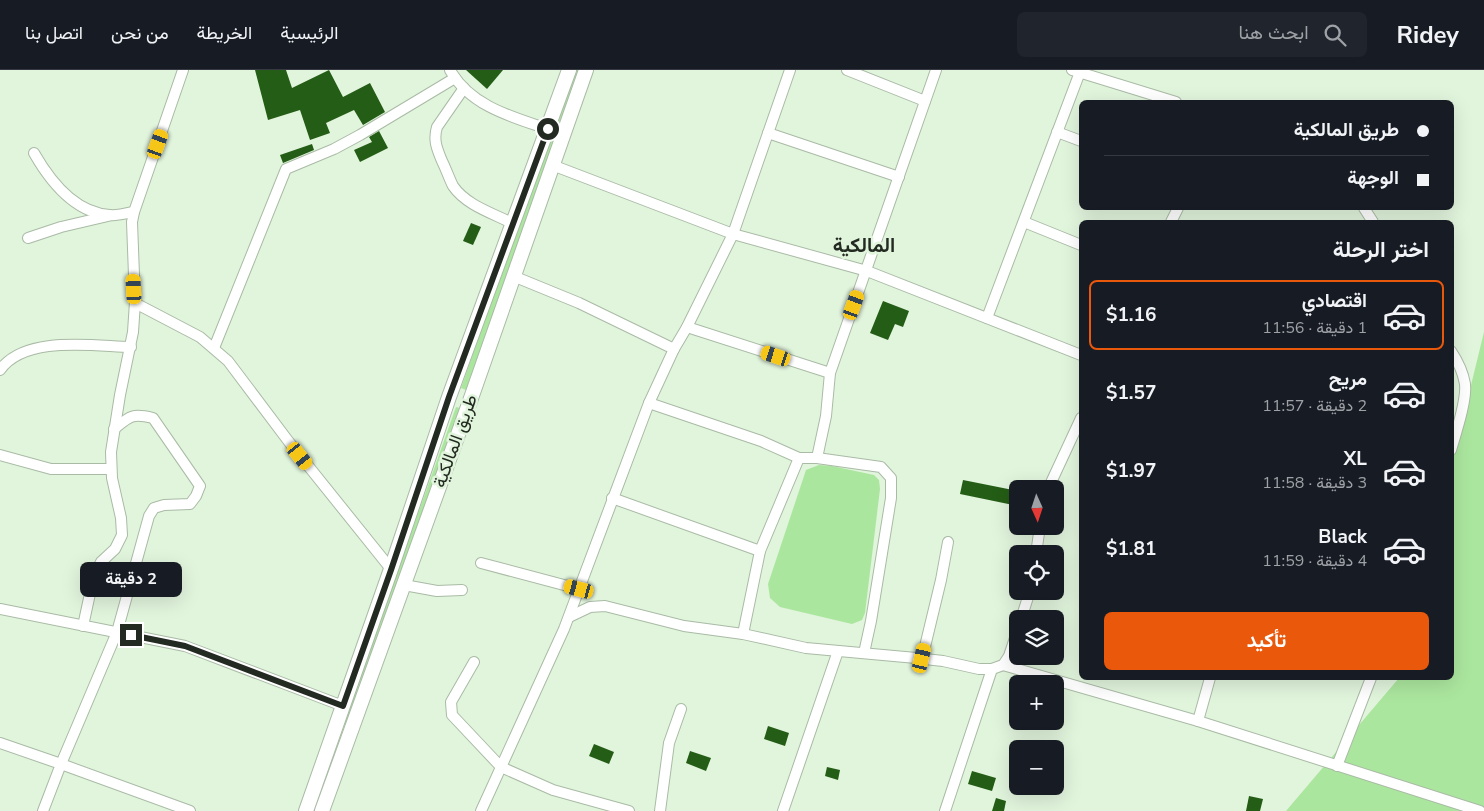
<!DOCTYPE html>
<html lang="ar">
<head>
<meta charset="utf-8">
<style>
	body { margin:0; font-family:"Nunito Sans",Vazirmatn,sans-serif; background:#20242c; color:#f1f3f6; direction:rtl; height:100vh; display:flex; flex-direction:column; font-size:19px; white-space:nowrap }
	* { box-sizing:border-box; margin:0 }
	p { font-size:16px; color:#9ea1a6 }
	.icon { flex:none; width:28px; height:28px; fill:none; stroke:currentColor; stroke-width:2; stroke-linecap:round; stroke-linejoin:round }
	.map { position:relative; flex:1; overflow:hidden; direction:ltr }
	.drawer { position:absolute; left:1079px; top:150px; width:375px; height:460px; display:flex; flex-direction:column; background:#171b24; border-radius:8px; box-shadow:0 5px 20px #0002; direction:rtl }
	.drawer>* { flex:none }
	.guide { position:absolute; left:1079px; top:30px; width:375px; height:110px; border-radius:8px; box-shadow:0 5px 20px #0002; direction:rtl; display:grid; align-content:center; height:110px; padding:0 25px; background:#171b24 }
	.needle { width:32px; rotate:177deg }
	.buttons { position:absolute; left:1009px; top:410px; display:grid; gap:10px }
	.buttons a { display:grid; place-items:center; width:55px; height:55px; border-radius:8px; background:#171b24; box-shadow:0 5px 20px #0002; font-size:25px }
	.end { position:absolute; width:22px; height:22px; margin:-11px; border:6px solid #232a21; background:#fff; box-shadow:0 0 0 2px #fff }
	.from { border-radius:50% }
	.bubble { position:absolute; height:35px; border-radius:8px; background:#171b24; box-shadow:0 5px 20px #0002; font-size:16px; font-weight:700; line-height:35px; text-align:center; direction:rtl }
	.car { position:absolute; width:15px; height:30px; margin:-15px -8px; border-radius:6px; box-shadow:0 0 4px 1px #0007; background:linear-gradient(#f5c518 24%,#345 0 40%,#f5c518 0 76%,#345 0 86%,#f5c518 0) }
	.guide b { display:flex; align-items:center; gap:18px; height:48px; font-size:19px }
	.guide b+b { border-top:1px solid #363941 }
	.guide i { width:12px; height:12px; background:#f1f3f6 }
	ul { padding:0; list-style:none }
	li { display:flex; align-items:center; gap:15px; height:70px; margin:0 10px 8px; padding:0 15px; border:2px solid transparent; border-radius:8px }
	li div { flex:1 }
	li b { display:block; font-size:19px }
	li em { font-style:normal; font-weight:700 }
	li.active { border-color:#ea580c }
	li>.icon { width:45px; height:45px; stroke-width:1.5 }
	h2 { padding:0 25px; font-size:22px; line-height:60px }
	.action { display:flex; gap:10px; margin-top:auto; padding:10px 25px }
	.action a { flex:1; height:58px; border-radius:8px; background:#ea580c; color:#fff; font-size:20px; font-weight:700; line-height:58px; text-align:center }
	header { display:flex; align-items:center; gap:30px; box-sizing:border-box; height:70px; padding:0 25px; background:#171b24; border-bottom:1px solid #363941 }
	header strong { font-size:24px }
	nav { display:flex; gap:28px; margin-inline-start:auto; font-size:18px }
	.search { width:350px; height:45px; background:#20242c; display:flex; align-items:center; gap:12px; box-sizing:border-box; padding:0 18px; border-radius:8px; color:#9ea1a6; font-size:19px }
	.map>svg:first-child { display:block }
	.green { fill:#abe69e }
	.building { fill:#245d15 }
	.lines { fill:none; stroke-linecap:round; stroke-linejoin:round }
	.minor-casing { stroke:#a9bba5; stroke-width:12 }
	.secondary-casing { stroke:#a9bba5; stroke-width:16 }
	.minor { stroke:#fff; stroke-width:10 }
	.secondary { stroke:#fff; stroke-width:14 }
	.route { stroke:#232a21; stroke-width:6 }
	.labels { text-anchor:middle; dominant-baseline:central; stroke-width:5; stroke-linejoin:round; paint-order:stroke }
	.street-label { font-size:18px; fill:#232a21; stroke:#e1f4dc }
	.quarter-label { font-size:20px; font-weight:bold; fill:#232a21; stroke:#e1f4dc }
</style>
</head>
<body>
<header>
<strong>Ridey</strong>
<div class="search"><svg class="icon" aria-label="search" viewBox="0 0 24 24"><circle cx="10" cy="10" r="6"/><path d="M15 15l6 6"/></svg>ابحث هنا</div>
<nav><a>الرئيسية</a><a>الخريطة</a><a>من نحن</a><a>اتصل بنا</a></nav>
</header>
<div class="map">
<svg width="1484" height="741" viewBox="0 0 1484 741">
	<rect width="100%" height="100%" fill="#e1f4dc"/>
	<g class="green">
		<path d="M573,0H579L466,320L461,318Z"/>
		<path d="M1484,262V741H1286L1399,608H1451V397Z"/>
		<path d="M456,337L460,338L347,656L343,654Z"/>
		<path d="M819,395L832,396L874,405L879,410L880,419L865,543L862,550L852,554L780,537L770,528L768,514L806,400Z"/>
	</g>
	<g class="building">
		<path d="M255,0H286L292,18L329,0L343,27L370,13L385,42L363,55L354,40L326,53L330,63L310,70L300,40L268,50Z"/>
		<path d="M466,0H503L487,19Z"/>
		<path d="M379,61L388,78L360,92L354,80L372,72L369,67Z"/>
		<path d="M312,74L314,80L283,93L280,85Z"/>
		<path d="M471,153L481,157L473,175L463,171Z"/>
		<path d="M883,231L909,241L903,257L895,254L888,270L870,263Z"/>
		<path d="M963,410L1018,421V436L960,424Z"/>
		<path d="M768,656L789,663L785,676L764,669Z"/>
		<path d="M594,674L614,682L609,694L589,686Z"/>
		<path d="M690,681L711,688L706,701L686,693Z"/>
		<path d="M827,697L840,700L838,710L825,706Z"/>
		<path d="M972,701L996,708L992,721L968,714Z"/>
		<path d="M1249,726L1263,729L1260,741H1246Z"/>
		<path d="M996,728L1006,731L1004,741H992Z"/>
	</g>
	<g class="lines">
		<defs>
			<g id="minor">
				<path d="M450,0C470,36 512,47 548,59"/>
				<path d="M847,0L925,31"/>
				<path d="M1072,0L1176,32"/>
				<path d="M464,18L437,57C433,70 437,79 442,91C446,99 449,108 453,116C466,135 492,143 512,153"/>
				<path d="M1057,62L1081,71"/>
				<path d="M768,63L899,107"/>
				<path d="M34,83C50,111 75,143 110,145C118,146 126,143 134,142"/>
				<path d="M552,95L733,164L867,201L1081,285"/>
				<path d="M1364,138L1373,152"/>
				<path d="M1024,152L1081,175"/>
				<path d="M1171,152L1178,138"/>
				<path d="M28,168L61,157L108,146"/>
				<path d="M513,206L579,233L674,279"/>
				<path d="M135,233L200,267L228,291L289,372L391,499"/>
				<path d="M987,248L1080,2"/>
				<path d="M687,257L830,303"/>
				<path d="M214,278L286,99L334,79L360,65L455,8"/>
				<path d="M1451,281C1457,290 1463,302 1465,314C1467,330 1456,363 1451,380"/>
				<path d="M0,300C25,265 92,276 131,277"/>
				<path d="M649,333L761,371L799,388H817L881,397L891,408V428L871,551L864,583"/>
				<path d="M114,359C130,346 132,343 153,348L200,416L196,426L190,434L164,435L154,438L149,446L117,562L61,694L190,741"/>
				<path d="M0,385L51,399H111"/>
				<path d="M817,388L826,346L830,303L936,0"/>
				<path d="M1048,419L1081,348"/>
				<path d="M612,428L760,481"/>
				<path d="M1036,484L1040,456"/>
				<path d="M481,493L579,519"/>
				<path d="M404,515L437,521L462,520"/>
				<path d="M0,539L185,576L343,636"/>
				<path d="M569,547L590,537L605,536L684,556L743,564L806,578L916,588L943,591L979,599H992L1003,595L1009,586L1018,559"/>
				<path d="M1021,549L1030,521"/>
				<path d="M83,556L94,505L101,492L115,479L122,465L121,448L112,408L111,382L120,325L133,262L135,232L132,152L134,142L183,0"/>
				<path d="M743,564L760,481L799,388"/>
				<path d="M922,589L941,510L948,472"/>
				<path d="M474,592L451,632L452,645L501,697L553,720L629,741"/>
				<path d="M1003,595L1198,651L1480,741"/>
				<path d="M1198,651L1210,608"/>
				<path d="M0,673L61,694L43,741"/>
				<path d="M1337,696L1371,608"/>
				<path d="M481,741L564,559L649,333L674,279L687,257L733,164L790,0"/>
				<path d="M660,741L669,673L681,639"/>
				<path d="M783,741L838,581"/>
				<path d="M945,741L992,599"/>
			</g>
			<g id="secondary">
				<path d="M306,741L391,499L449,327L569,0"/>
				<path d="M322,741L469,334L586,0"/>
			</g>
		</defs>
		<use href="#minor" class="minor-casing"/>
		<use href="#secondary" class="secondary-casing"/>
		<use href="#minor" class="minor"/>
		<use href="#secondary" class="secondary"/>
	</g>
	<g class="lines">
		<path class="route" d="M131,565L185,576L343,636L391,500L449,327L548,59"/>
	</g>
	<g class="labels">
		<g class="street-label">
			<text transform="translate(455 371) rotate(-70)">طريق المالكية</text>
		</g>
		<g class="quarter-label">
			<text x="864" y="175">المالكية</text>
		</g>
	</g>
</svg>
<div class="buttons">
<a><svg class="needle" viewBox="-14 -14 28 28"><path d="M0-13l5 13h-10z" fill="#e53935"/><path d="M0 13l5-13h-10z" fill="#9ea1a6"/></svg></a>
<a><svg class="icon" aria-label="locate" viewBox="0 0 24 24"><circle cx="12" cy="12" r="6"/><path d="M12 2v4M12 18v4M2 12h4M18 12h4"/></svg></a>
<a><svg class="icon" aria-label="layers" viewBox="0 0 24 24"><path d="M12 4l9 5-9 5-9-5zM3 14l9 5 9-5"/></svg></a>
<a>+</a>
<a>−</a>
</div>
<i class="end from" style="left:548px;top:59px"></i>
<i class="end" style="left:131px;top:565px"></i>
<div class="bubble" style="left:80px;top:492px;width:102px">2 دقيقة</div>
<i class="car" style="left:158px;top:74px;rotate:20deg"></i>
<i class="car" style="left:134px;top:219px;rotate:357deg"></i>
<i class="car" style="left:854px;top:235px;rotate:20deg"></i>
<i class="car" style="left:776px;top:286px;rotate:288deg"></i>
<i class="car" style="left:300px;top:386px;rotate:141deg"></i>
<i class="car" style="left:579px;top:519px;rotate:285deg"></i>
<i class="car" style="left:922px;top:588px;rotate:13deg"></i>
<div class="guide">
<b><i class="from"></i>طريق المالكية</b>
<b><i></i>الوجهة</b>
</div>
<section class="drawer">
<h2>اختر الرحلة</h2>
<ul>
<li class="active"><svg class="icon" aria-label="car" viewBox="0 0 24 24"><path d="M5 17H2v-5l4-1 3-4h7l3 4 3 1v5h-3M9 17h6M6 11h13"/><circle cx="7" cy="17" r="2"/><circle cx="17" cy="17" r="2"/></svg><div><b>اقتصادي</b><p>1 دقيقة · 11:56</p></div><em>$1.16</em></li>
<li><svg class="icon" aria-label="car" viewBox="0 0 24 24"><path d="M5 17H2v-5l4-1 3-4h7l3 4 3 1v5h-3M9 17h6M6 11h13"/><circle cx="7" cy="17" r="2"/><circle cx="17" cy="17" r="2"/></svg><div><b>مريح</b><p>2 دقيقة · 11:57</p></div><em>$1.57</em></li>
<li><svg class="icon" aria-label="car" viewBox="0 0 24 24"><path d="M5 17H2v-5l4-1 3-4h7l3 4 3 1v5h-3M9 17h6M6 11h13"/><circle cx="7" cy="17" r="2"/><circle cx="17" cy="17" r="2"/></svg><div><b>XL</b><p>3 دقيقة · 11:58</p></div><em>$1.97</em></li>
<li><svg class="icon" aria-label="car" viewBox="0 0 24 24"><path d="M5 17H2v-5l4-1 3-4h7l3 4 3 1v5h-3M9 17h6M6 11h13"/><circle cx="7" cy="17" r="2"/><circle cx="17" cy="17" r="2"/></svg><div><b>Black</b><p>4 دقيقة · 11:59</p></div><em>$1.81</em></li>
</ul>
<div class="action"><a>تأكيد</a></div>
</section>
</div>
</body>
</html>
